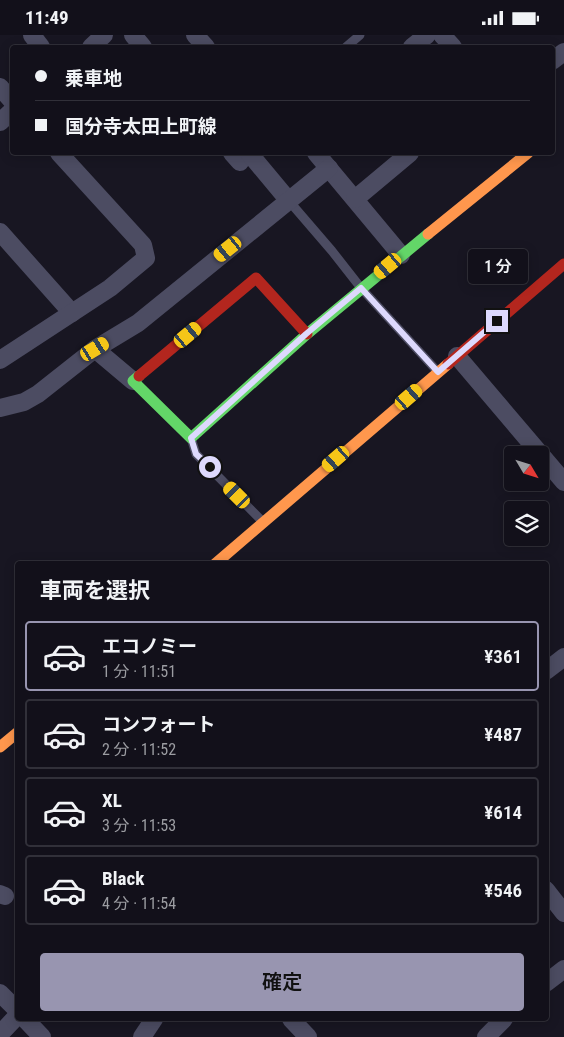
<!DOCTYPE html>
<html lang="ja">
<head>
<meta charset="utf-8">
<style>
	body { margin:0; font-family:"Roboto Condensed","Noto Sans JP",sans-serif; background:#1b1923; color:#f1f3f6; height:100vh; display:flex; flex-direction:column; font-size:19px; white-space:nowrap }
	* { box-sizing:border-box; margin:0 }
	p { font-size:16px; color:#9c9da2 }
	.icon { flex:none; width:28px; height:28px; fill:none; stroke:currentColor; stroke-width:2; stroke-linecap:round; stroke-linejoin:round }
	.map { position:relative; flex:1; overflow:hidden }
	.side { position:absolute; left:15px; top:526px; width:534px; height:460px; display:flex; flex-direction:column; background:#12101a; border-radius:5px; box-shadow:0 2px 12px #0003,0 0 0 1px #313039 }
	.side>* { flex:none }
	.banner { position:absolute; left:10px; top:10px; width:545px; height:110px; border-radius:5px; box-shadow:0 2px 12px #0003,0 0 0 1px #313039; display:grid; align-content:center; height:110px; padding:0 25px; background:#12101a }
	.needle { width:32px; rotate:128deg }
	.buttons { position:absolute; left:504px; top:411px; display:grid; gap:10px }
	.buttons a { display:grid; place-items:center; width:45px; height:45px; border-radius:5px; background:#12101a; box-shadow:0 2px 12px #0003,0 0 0 1px #313039; font-size:25px }
	.end { position:absolute; width:22px; height:22px; margin:-11px; border:6px solid #ddd9fd; background:#111; box-shadow:0 0 0 2px #111 }
	.from { border-radius:50% }
	.bubble { position:absolute; height:35px; border-radius:5px; background:#12101a; box-shadow:0 2px 12px #0003,0 0 0 1px #313039; font-size:16px; font-weight:600; line-height:35px; text-align:center }
	.car { position:absolute; width:15px; height:30px; margin:-15px -8px; border-radius:6px; box-shadow:0 0 4px 1px #0007; background:linear-gradient(#f5c518 24%,#345 0 40%,#f5c518 0 76%,#345 0 86%,#f5c518 0) }
	.banner b { display:flex; align-items:center; gap:18px; height:48px; font-size:19px }
	.banner b+b { border-top:1px solid #313039 }
	.banner i { width:12px; height:12px; background:#f1f3f6 }
	ul { padding:0; list-style:none }
	li { display:flex; align-items:center; gap:15px; height:70px; margin:0 10px 8px; padding:0 15px; border:2px solid #313039; border-radius:5px }
	li div { flex:1 }
	li b { display:block; font-size:19px }
	li em { font-style:normal; font-weight:600 }
	li.active { border-color:#9895b0 }
	li>.icon { width:45px; height:45px; stroke-width:1.5 }
	h2 { padding:0 25px; font-size:22px; line-height:60px }
	.cta { display:flex; gap:10px; margin-top:auto; padding:10px 25px }
	.cta a { flex:1; height:58px; border-radius:5px; background:#9895b0; color:#111; font-size:20px; font-weight:600; line-height:58px; text-align:center }
	.status { display:flex; justify-content:space-between; align-items:center; height:35px; padding:0 25px; background:#12101a; direction:ltr }
	.status svg { height:14px; fill:currentColor }
	.map>svg:first-child { display:block }
	.lines { fill:none; stroke-linecap:round; stroke-linejoin:round }
	.lane { stroke:#4c4c62; stroke-width:9 }
	.street { stroke:#4c4c62; stroke-width:18 }
	.fast { stroke:#63d668; stroke-width:11 }
	.slow { stroke:#ff974d; stroke-width:11 }
	.jam { stroke:#b3261e; stroke-width:11 }
	.route { stroke:#ddd9fd; stroke-width:6 }
</style>
</head>
<body>
<div class="status"><b>11:49</b><svg viewBox="0 0 49 12"><path d="M0 12V9h3v3zM5 12V6h3v6zM10 12V3h3v9zM15 12V0h3v12zM26 1h20v11H26zM47 4h2v5h-2z"/></svg></div>
<div class="map">
<svg width="564" height="1002" viewBox="0 0 564 1002">
	<rect width="100%" height="100%" fill="#181622"/>
	<g class="lines">
		<g class="lane">
			<path d="M346,12L360,0"/>
			<path d="M289,166L332,216L361,253L438,337"/>
			<path d="M191,403L196,419L263,487"/>
		</g>
		<g class="street">
			<path d="M32,0L41,12"/>
			<path d="M133,0L143,12"/>
			<path d="M195,0L206,12"/>
			<path d="M442,0L453,12"/>
			<path d="M91,12L104,0"/>
			<path d="M412,12L427,0"/>
			<path d="M552,26L564,17"/>
			<path d="M0,52L12,66"/>
			<path d="M0,87L12,76"/>
			<path d="M232,118L240,127"/>
			<path d="M249,118L289,166"/>
			<path d="M316,118L401,220"/>
			<path d="M355,164L410,118"/>
			<path d="M0,197L72,278"/>
			<path d="M95,314L133,346"/>
			<path d="M457,321L564,447"/>
			<path d="M0,325L110,253L146,223L143,210L59,118"/>
			<path d="M0,373L24,367L38,359L95,314L138,288L329,133"/>
			<path d="M546,636L564,622"/>
			<path d="M546,855L564,878"/>
			<path d="M0,859L5,861"/>
			<path d="M546,948L564,934"/>
			<path d="M0,958L18,976"/>
			<path d="M25,984L42,1002"/>
			<path d="M291,984L308,1002"/>
			<path d="M0,999L18,980"/>
			<path d="M142,1002L154,984"/>
			<path d="M486,1002L504,984"/>
		</g>
		<path class="fast" d="M139,341L133,346L191,403L307,299L428,199"/>
		<g class="slow">
			<path d="M428,199L528,118"/>
			<path d="M215,529L448,329"/>
			<path d="M0,712L18,697"/>
		</g>
		<g class="jam">
			<path d="M448,329L564,229"/>
			<path d="M139,341L256,243L307,299"/>
		</g>
	</g>
	<g class="lines">
		<path class="route" d="M210,432L196,419L191,403L306,299L361,253L438,337L497,286"/>
	</g>
</svg>
<div class="buttons">
<a><svg class="needle" viewBox="-14 -14 28 28"><path d="M0-13l5 13h-10z" fill="#e53935"/><path d="M0 13l5-13h-10z" fill="#9c9da2"/></svg></a>
<a><svg class="icon" aria-label="layers" viewBox="0 0 24 24"><path d="M12 4l9 5-9 5-9-5zM3 14l9 5 9-5"/></svg></a>
</div>
<i class="end from" style="left:210px;top:432px"></i>
<i class="end" style="left:497px;top:286px"></i>
<div class="bubble" style="left:468px;top:214px;width:60px">1 分</div>
<i class="car" style="left:228px;top:214px;rotate:231deg"></i>
<i class="car" style="left:388px;top:231px;rotate:230deg"></i>
<i class="car" style="left:188px;top:300px;rotate:50deg"></i>
<i class="car" style="left:95px;top:314px;rotate:59deg"></i>
<i class="car" style="left:409px;top:362px;rotate:49deg"></i>
<i class="car" style="left:336px;top:424px;rotate:229deg"></i>
<i class="car" style="left:237px;top:460px;rotate:315deg"></i>
<div class="banner">
<b><i class="from"></i>乗車地</b>
<b><i></i>国分寺太田上町線</b>
</div>
<section class="side">
<h2>車両を選択</h2>
<ul>
<li class="active"><svg class="icon" aria-label="car" viewBox="0 0 24 24"><path d="M5 17H2v-5l4-1 3-4h7l3 4 3 1v5h-3M9 17h6M6 11h13"/><circle cx="7" cy="17" r="2"/><circle cx="17" cy="17" r="2"/></svg><div><b>エコノミー</b><p>1 分 · 11:51</p></div><em>¥361</em></li>
<li><svg class="icon" aria-label="car" viewBox="0 0 24 24"><path d="M5 17H2v-5l4-1 3-4h7l3 4 3 1v5h-3M9 17h6M6 11h13"/><circle cx="7" cy="17" r="2"/><circle cx="17" cy="17" r="2"/></svg><div><b>コンフォート</b><p>2 分 · 11:52</p></div><em>¥487</em></li>
<li><svg class="icon" aria-label="car" viewBox="0 0 24 24"><path d="M5 17H2v-5l4-1 3-4h7l3 4 3 1v5h-3M9 17h6M6 11h13"/><circle cx="7" cy="17" r="2"/><circle cx="17" cy="17" r="2"/></svg><div><b>XL</b><p>3 分 · 11:53</p></div><em>¥614</em></li>
<li><svg class="icon" aria-label="car" viewBox="0 0 24 24"><path d="M5 17H2v-5l4-1 3-4h7l3 4 3 1v5h-3M9 17h6M6 11h13"/><circle cx="7" cy="17" r="2"/><circle cx="17" cy="17" r="2"/></svg><div><b>Black</b><p>4 分 · 11:54</p></div><em>¥546</em></li>
</ul>
<div class="cta"><a>確定</a></div>
</section>
</div>
</body>
</html>
